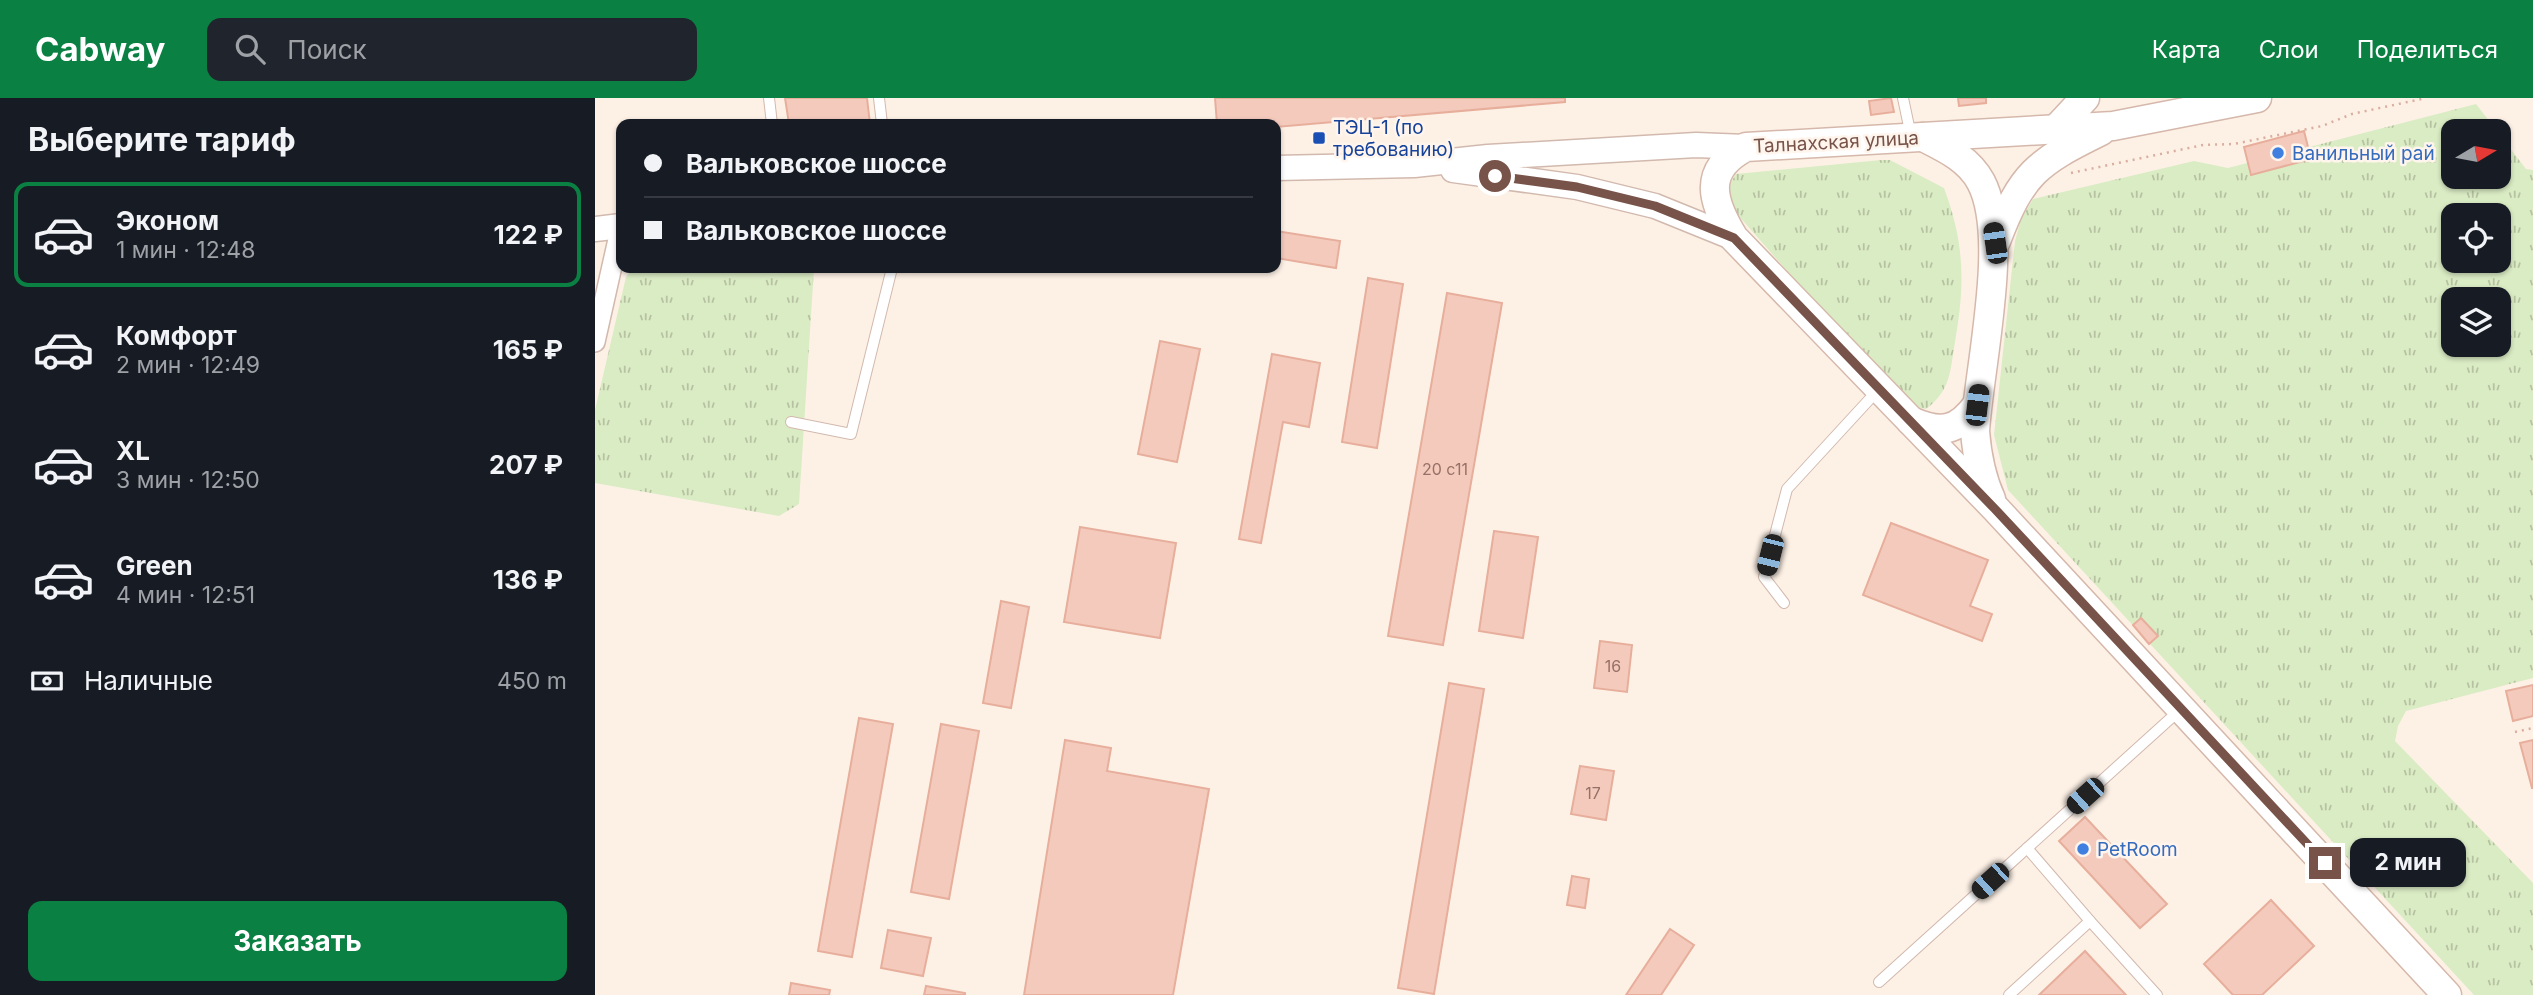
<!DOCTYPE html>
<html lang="ru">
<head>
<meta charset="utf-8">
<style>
	body { margin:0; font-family:Inter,sans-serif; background:#20242c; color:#f1f3f6; height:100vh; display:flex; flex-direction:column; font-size:26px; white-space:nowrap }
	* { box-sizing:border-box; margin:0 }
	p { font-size:23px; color:#9ea1a6 }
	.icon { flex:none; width:38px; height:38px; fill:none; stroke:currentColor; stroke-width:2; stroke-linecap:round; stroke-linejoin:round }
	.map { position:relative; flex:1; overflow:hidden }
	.drawer { display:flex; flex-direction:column; background:#171b24; width:595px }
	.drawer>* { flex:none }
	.hud { position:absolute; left:21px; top:21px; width:665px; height:154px; border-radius:14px; box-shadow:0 2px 5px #0004; display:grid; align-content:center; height:154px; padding:0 28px; background:#171b24 }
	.needle { width:46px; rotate:80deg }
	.fabs { position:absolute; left:1846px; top:21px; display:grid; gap:14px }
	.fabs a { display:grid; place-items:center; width:70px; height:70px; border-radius:14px; background:#171b24; box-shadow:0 2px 5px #0004; font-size:35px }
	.end { position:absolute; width:32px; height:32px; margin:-16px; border:9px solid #785349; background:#fff; box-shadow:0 0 0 4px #fff }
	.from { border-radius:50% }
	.bubble { position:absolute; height:49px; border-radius:14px; background:#171b24; box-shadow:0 2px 5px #0004; font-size:23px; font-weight:700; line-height:49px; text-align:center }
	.car { position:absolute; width:21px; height:42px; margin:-21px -10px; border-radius:9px; box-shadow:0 0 5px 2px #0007; background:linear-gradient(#222 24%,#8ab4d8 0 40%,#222 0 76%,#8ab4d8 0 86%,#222 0) }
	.hud b { display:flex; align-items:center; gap:24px; height:66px; font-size:26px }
	.hud b+b { border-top:2px solid #363941 }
	.hud i { width:18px; height:18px; background:#f1f3f6 }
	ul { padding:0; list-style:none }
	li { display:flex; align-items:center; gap:21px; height:105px; margin:0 14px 10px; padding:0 14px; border:4px solid transparent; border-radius:14px }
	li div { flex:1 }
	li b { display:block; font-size:26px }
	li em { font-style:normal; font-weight:700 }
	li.on { border-color:#0b8043 }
	li>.icon { width:63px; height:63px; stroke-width:1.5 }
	h2 { padding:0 28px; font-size:32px; line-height:84px }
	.pay { display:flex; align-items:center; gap:18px; height:77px; padding:0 28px; font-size:26px }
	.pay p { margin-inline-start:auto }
	.button { display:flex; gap:14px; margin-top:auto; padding:14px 28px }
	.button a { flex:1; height:80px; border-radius:14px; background:#0b8043; color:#fff; font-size:28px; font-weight:700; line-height:80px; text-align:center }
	header { display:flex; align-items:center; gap:42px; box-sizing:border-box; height:98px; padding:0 35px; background:#0b8043; color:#fff }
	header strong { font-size:33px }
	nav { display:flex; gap:38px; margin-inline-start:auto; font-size:24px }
	.search { width:490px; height:63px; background:#20242c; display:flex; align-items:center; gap:18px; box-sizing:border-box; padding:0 24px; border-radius:14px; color:#9ea1a6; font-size:26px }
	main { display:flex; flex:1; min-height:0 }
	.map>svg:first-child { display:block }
	.grass { fill:url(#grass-tufts); fill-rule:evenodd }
	.building { fill:#f4cabd; stroke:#e7ae9c; stroke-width:2 }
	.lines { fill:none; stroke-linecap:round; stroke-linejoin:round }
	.service-casing { stroke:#d2b9ae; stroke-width:12 }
	.minor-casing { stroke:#d2b9ae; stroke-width:22 }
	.tertiary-casing { stroke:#d2b9ae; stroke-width:27 }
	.secondary-casing { stroke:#d5b8ab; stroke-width:31 }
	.path { stroke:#d9ad9f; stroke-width:2.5; stroke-dasharray:2 5; stroke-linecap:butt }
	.service { stroke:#fff; stroke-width:10 }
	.minor { stroke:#fff; stroke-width:19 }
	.tertiary { stroke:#fff; stroke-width:24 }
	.secondary { stroke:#fff; stroke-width:28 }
	.route { stroke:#785349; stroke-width:9 }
	.transit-dot { fill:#1a4fb4; stroke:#fff5ed; stroke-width:2.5 }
	.shop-dot { fill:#3f7fe0; stroke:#fff5ed; stroke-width:2.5 }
	.labels { text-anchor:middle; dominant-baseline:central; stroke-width:5; stroke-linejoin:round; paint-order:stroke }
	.number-label { font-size:16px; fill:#977166 }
	.transit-label { font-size:19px; fill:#164399; stroke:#fff5ed; text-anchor:start }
	.street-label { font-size:19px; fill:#785349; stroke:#fff5ed }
	.shop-label { font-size:19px; fill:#366cbe; stroke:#fff5ed; text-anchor:start }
</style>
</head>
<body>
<header>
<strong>Cabway</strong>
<div class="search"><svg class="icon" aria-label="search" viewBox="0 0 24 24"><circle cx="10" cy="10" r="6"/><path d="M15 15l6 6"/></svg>Поиск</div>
<nav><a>Карта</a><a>Слои</a><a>Поделиться</a></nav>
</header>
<main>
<section class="drawer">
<h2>Выберите тариф</h2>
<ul>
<li class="on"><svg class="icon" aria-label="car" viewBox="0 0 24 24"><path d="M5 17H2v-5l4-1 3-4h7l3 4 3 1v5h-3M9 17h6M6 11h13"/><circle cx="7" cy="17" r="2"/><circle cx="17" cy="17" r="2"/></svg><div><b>Эконом</b><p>1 мин · 12:48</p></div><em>122 ₽</em></li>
<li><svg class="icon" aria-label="car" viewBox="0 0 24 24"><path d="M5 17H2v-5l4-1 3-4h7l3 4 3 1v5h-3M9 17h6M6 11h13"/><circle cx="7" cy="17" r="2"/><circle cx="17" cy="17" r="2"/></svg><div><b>Комфорт</b><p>2 мин · 12:49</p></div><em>165 ₽</em></li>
<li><svg class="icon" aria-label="car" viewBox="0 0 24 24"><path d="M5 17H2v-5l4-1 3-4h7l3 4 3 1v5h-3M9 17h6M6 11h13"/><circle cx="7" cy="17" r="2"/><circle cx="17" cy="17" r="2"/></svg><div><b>XL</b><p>3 мин · 12:50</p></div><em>207 ₽</em></li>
<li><svg class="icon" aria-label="car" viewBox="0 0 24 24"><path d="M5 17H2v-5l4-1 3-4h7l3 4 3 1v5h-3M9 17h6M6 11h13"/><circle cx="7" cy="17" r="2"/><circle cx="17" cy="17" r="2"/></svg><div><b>Green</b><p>4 мин · 12:51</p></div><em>136 ₽</em></li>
</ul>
<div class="pay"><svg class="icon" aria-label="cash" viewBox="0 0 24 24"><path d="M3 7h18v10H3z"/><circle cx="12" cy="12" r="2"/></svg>Наличные<p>450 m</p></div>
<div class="button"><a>Заказать</a></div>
</section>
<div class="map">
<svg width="1938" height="897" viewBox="0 0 1938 897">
	<defs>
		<pattern id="grass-tufts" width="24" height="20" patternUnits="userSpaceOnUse" patternTransform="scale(1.75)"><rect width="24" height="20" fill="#daecc4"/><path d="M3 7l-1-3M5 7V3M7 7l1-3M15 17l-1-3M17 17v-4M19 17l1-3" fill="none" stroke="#b6c2a1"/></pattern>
	</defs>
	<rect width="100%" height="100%" fill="#fdf1e6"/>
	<g class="grass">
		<path d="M1881,6L1902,33H1858V79H1904V36L1931,71L1938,72V580L1811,613L1803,628L1800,643L1938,785V897H1879L1413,392L1399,337L1420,143L1426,121L1438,101L1599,63L1633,70ZM1858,117H1904V163H1858ZM1858,201H1904V247H1858Z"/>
		<path d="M1286,62H1295L1349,90C1370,146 1370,187 1360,244C1355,273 1356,292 1331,311L1310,307L1142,116C1135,100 1130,92 1141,76Z"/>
		<path d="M38,170H219L204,406L184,418L0,385V312L31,179Z"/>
	</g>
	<g class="building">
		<path d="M190,0H272L275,26H194Z"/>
		<path d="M620,0H970V4L681,29V26H622Z"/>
		<path d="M1296,0L1299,14L1276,17L1274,3Z"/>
		<path d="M1363,0H1391V5L1364,8Z"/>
		<path d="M1709,33L1716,61L1656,77L1649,49Z"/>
		<path d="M681,133L745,143L741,170L681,160Z"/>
		<path d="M773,180L808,186L782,350L747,344Z"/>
		<path d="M852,195L907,205L848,547L793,538Z"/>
		<path d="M565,243L605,251L582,364L543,356Z"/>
		<path d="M677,256L725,265L714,329L688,324L666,445L644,441Z"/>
		<path d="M1296,425L1393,462L1375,508L1397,516L1387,543L1268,497Z"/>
		<path d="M485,429L581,445L565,540L469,524Z"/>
		<path d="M899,433L943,439L928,540L884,533Z"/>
		<path d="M406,503L434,509L416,610L388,605Z"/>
		<path d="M1546,520L1563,538L1554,546L1538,527Z"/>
		<path d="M1005,543L1037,547L1032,594L999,590Z"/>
		<path d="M854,585L889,591L839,896L803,890Z"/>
		<path d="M1938,587V618L1918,623L1911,593Z"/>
		<path d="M264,620L298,626L257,859L223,853Z"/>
		<path d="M346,626L384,633L354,801L316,794Z"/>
		<path d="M470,642L516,650L512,673L614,691L578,897H429Z"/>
		<path d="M1938,642V690H1937L1925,645Z"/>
		<path d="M985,668L1019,673L1011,722L976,716Z"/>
		<path d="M1490,719L1572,806L1545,830L1464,743Z"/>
		<path d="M977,778L994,781L990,810L972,807Z"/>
		<path d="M1676,802L1719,848L1667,897H1638L1609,866Z"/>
		<path d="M1075,831L1099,847L1066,897H1031Z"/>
		<path d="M293,832L336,840L328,878L286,870Z"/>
		<path d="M1490,853L1531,897H1444Z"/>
		<path d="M196,885L235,892L234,897H194Z"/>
		<path d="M331,888L370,895V897H329Z"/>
	</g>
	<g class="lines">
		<defs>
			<g id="service">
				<path d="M174,0L177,26"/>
				<path d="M284,0L287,26"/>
				<path d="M1308,0L1316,38"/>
				<path d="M196,324L256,336L297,170"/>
				<path d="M1189,505L1169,479L1192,391L1283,292"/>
				<path d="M1495,823L1562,897"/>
				<path d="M1284,884L1586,611"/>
				<path d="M1414,897L1495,823L1432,750"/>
			</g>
			<path id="minor" d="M0,244L26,128"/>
			<g id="tertiary">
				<path d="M681,70L819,67L893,59L1101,47L1151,49"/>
				<path d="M858,72L982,89L1060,108L1139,140"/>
				<path d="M0,131L26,128"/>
			</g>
			<g id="secondary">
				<path d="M1662,0L1518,28L1151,49C1106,72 1117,104 1139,140L1400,410L1852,897"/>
				<path d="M1462,30L1490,0"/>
				<path d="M1328,39C1350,50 1374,61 1386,84C1415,139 1384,269 1380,333C1382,358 1386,379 1396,401"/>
				<path d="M1401,143C1427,75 1441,65 1506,33"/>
				<path d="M1316,323C1346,336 1362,334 1382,307"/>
			</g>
		</defs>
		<use href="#service" class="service-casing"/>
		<use href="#minor" class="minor-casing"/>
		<use href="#tertiary" class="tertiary-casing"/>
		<use href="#secondary" class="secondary-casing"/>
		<g class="path">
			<path d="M1476,75L1608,47L1639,46L1727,28L1757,16L1831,0"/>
			<path d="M1920,634L1938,630"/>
		</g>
		<use href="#service" class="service"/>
		<use href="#minor" class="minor"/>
		<use href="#tertiary" class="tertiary"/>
		<use href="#secondary" class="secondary"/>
	</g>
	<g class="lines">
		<path class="route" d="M900,78L982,89L1060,108L1139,140L1399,410L1730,765"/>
	</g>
	<rect class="transit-dot" x="717" y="33" width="14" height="14" rx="3.5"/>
	<g class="shop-dot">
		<circle cx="1683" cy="55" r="7"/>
		<circle cx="1488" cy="751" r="7"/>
	</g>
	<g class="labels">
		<g class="number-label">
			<text x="850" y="371">20 с11</text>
			<text x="1018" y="568">16</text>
			<text x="998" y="695">17</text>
		</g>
		<g class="transit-label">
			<text x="738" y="29">ТЭЦ-1 (по<tspan x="738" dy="22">требованию)</tspan></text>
		</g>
		<g class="street-label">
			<text transform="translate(1241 44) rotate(-3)">Талнахская улица</text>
		</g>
		<g class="shop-label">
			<text x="1697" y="55">Ванильный рай</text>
			<text x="1502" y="751">PetRoom</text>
		</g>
	</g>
</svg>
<div class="fabs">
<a><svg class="needle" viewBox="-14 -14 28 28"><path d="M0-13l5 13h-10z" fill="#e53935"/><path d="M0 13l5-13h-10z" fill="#9ea1a6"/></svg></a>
<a><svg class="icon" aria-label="locate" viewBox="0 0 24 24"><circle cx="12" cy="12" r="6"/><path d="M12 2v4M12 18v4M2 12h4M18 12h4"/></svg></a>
<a><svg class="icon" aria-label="layers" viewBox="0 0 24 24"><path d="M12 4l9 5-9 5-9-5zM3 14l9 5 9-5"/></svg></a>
</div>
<i class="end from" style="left:900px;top:78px"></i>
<i class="end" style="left:1730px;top:765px"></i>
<div class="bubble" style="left:1755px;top:740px;width:116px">2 мин</div>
<i class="car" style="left:1400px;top:145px;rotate:352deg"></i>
<i class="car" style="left:1382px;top:307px;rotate:7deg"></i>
<i class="car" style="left:1175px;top:457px;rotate:194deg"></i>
<i class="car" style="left:1490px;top:698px;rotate:228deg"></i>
<i class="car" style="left:1395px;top:783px;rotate:228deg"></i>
<div class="hud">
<b><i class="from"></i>Вальковское шоссе</b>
<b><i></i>Вальковское шоссе</b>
</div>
</div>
</main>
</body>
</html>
